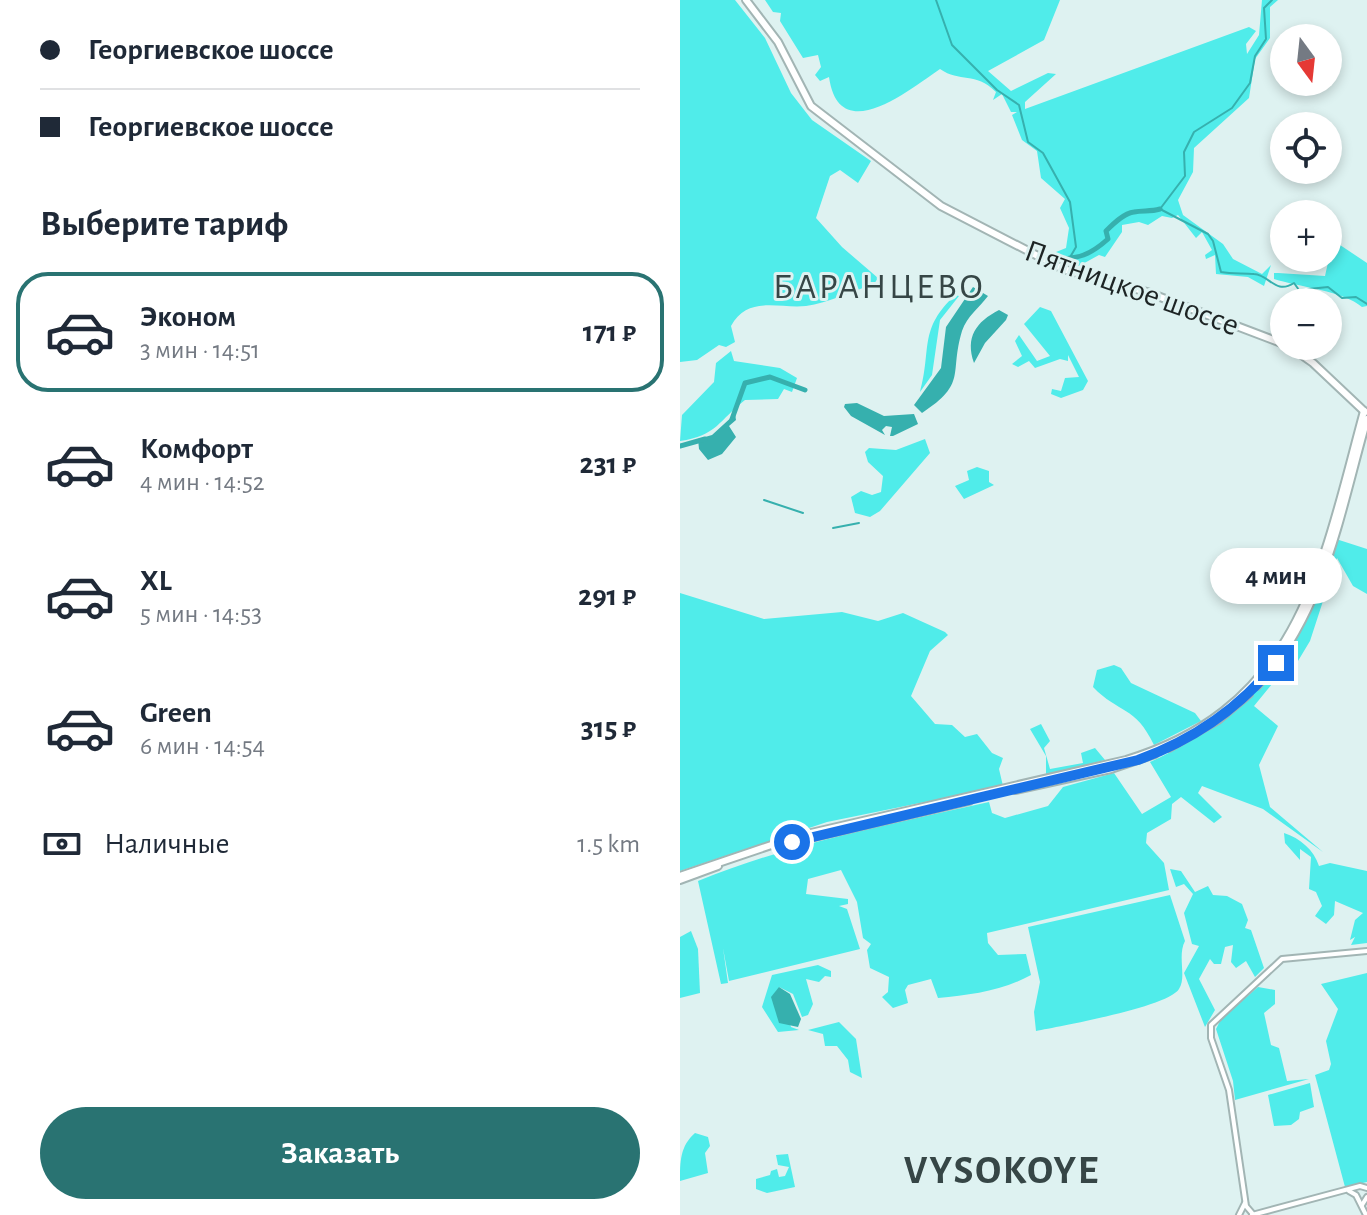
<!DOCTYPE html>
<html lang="ru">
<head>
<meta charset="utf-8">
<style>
	body { margin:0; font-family:"Alegreya Sans",sans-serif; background:#f2f2f3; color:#1f2937; height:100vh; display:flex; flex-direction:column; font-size:30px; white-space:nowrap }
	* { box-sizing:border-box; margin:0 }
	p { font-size:26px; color:#747a83 }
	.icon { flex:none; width:44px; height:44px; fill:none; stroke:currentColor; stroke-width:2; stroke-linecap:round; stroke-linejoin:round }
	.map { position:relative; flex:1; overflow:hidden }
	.drawer { display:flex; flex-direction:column; background:#fff; width:680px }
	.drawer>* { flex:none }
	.hud { display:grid; align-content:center; height:176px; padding:0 40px; background:#fff }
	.needle { width:52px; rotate:165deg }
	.controls { position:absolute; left:590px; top:24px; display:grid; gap:16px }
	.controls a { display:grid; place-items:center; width:72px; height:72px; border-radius:50%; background:#fff; box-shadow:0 4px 12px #0003; font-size:40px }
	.end { position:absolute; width:36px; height:36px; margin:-18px; border:10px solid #1a73e8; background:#fff; box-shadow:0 0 0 4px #fff }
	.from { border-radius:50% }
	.bubble { position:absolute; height:56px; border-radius:28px; background:#fff; box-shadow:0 4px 12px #0003; font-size:26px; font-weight:600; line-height:56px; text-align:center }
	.hud b { display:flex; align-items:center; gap:28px; height:76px; font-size:30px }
	.hud b+b { border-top:2px solid #e0e1e3 }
	.hud i { width:20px; height:20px; background:#1f2937 }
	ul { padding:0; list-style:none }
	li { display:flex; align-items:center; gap:24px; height:120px; margin:0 16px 12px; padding:0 24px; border:4px solid transparent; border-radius:32px }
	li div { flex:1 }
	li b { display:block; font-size:30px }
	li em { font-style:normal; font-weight:600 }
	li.on { border-color:#297372 }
	li>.icon { width:72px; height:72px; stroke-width:1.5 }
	h2 { padding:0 40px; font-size:36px; line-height:96px }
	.pay { display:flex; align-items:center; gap:20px; height:88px; padding:0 40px; font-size:30px }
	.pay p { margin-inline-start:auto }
	.cta { display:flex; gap:16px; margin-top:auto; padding:16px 40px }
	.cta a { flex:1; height:92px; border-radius:48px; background:#297372; color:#fff; font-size:32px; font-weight:600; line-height:92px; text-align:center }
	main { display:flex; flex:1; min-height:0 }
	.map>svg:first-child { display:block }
	.green { fill:#50ecea }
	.water { fill:#36b0ae }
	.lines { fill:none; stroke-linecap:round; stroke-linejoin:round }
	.stream { stroke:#36b0ae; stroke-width:2 }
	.river { stroke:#36b0ae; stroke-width:5 }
	.secondary-casing { stroke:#a2b5b4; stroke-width:8 }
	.primary-casing { stroke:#a2b5b4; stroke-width:10 }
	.secondary { stroke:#fff; stroke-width:4 }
	.primary { stroke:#fff; stroke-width:6 }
	.route { stroke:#1a73e8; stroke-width:10 }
	.labels { text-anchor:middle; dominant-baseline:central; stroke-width:6; stroke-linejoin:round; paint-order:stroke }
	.street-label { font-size:32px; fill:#1d2424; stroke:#def2f1 }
	.quarter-label { font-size:36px; letter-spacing:2px; fill:#364646; stroke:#def2f1 }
	.district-label { font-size:40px; font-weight:bold; letter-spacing:2px; fill:#364646; stroke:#def2f1 }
</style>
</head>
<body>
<main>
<section class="drawer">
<div class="hud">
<b><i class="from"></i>Георгиевское шоссе</b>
<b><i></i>Георгиевское шоссе</b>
</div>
<h2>Выберите тариф</h2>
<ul>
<li class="on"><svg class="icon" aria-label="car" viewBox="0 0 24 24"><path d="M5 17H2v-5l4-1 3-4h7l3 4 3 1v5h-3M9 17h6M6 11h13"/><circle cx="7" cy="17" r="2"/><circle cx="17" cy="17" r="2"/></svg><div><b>Эконом</b><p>3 мин · 14:51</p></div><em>171 ₽</em></li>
<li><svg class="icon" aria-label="car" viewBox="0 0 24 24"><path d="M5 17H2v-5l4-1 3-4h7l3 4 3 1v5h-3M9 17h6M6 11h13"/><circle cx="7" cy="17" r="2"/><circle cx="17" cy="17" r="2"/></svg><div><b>Комфорт</b><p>4 мин · 14:52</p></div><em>231 ₽</em></li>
<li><svg class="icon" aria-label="car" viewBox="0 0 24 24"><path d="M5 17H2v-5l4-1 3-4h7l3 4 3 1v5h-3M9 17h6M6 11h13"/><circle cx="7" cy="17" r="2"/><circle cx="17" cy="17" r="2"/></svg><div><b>XL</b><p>5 мин · 14:53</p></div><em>291 ₽</em></li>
<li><svg class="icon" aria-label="car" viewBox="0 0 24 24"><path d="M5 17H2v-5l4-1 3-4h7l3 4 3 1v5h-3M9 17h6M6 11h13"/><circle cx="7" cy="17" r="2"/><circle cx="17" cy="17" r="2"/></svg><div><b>Green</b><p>6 мин · 14:54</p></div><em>315 ₽</em></li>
</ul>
<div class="pay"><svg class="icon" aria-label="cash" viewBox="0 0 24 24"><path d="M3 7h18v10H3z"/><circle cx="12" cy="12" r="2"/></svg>Наличные<p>1.5 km</p></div>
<div class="cta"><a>Заказать</a></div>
</section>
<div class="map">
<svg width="687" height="1215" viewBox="0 0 687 1215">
	<rect width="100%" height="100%" fill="#def2f1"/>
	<g class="green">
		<path d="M0,0H55L85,38L111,93L132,120L191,161L178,183L160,170L150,176L136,218L162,247L198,278L194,284C173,291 148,303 126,306C99,309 68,295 51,326L55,342L46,347L39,345L17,360L0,362Z"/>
		<path d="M85,0H380L364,40L308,71L331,91L368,73L376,74L345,102V109L569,27L576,31L566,44L567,54L579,35L582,0H598L590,7V38L575,59L569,98L514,148L513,172L498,200L503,215L543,244L553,259L582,274L591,265L584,286L568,277L536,274L535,255L526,259L525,255L532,250L522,232L516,238L498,215L492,218L482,216L468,225L459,222L442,225V232L425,257L419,255L399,266L366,256L386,248L389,228L380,208L385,199L361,178L357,151L342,140L332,115L337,112H331L322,94L313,100L316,92C295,71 280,83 260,69C229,90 159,148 149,77L140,81L135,75L141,67L138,55L123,58L100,21L101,13L93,12Z"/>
		<path d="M648,237L687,263V306L682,307C664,291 619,287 594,279V273H598L645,276L649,258Z"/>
		<path d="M275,295L279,296L260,320L252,375L240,392C252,349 238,330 275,295Z"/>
		<path d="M360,307L371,311L408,381L403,390L381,398L371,394L372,389L381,391L385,378L399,377L388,355V361L380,359L355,368L349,361L338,367L332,364L342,356L335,341L339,335L357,361L370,356L344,324Z"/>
		<path d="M51,351L54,361L100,368L117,378L112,392L104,389L98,399L65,400C39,420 37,436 0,441L2,415L34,382L36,363Z"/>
		<path d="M245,439L250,453L200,511L190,517L175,513L171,497L181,491L192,495L201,492L203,476L188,462L185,452L189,448L216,450Z"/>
		<path d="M297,467L309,471V482L314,485L284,499L275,486L289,480L287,471Z"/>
		<path d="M656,539L687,549V594L673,586L657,558L630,641L612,671L592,684L574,706L598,726L579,765L590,807L643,852L583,809L522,786L518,793L542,817L534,823L501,797L492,804L491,819L467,833L466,843L484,863L489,890L307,933L308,943L318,955L346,954L351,975C322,991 291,995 258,998L251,979L228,985L225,990L228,1003L213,1008L202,997L208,992L209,977L190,968L187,950L191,944L183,938L177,902L161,870L128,879L126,894L168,899V904L159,906L167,909L180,949L49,981L43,948L48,983L41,984L18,881C111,843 212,824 309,802L312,813L325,818L368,806L383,787L434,773L462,814L491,797L470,762C570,717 628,645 656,539Z"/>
		<path d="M0,593L84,619L162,612L198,621L223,613L265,632L268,635L250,651L231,696L255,724L272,725L285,737L297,734L312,753L323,758L319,769L323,786L147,822L0,871Z"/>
		<path d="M434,665L441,668L451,683L515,713L521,721L474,745C455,705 439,714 413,687L417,670Z"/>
		<path d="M361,724L370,741L364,748L370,769L403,763L401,753L415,748L425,760L366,775V756L350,729Z"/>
		<path d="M604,833C620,838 634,850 639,866L650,863L687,871V943L671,945L675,937L670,940L675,920L683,913L655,901L654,915L646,924L635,916L642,906L636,892L629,889L631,857L620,849V860L605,843Z"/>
		<path d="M490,869L501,871L515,892L528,886L533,895L547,896L562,904L568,920L565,928L571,930L584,968L575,977L566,961L556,968L551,962L553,945L545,947L541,964H534L530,959L519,979L535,1010L525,1027L504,973L519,946L512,944L504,913L513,894L504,884L496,887Z"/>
		<path d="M490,895L505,941C497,956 507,977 499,989C488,1007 381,1026 356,1031L354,1012L360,982L348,927Z"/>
		<path d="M11,931L18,949L20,993L0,998V937Z"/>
		<path d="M138,965L151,971V977L145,976L139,982L126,979L133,1004L128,1015L122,1017L113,994L99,987L111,1027L119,1030L98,1032L82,1007L92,975Z"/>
		<path d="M687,973V1182L665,1187L635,1075L649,1070L651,1064L646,1041L658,1009L641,984Z"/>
		<path d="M578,987L595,990V1004L584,1013L591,1045L599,1048L607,1081L629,1079L555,1100L553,1081L536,1029L541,1019Z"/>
		<path d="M159,1022L176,1039L182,1078L170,1072L168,1060L157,1046H145L143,1034L128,1030Z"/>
		<path d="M630,1083L634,1107L620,1112L619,1119L611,1125L594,1126L588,1095Z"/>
		<path d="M15,1133L28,1137L30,1146L25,1153L28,1173L0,1181C0,1162 0,1146 15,1133Z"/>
		<path d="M108,1154L115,1187L87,1193L76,1189V1179L90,1175L91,1171L97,1169L99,1177L105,1176L109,1167L98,1165L96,1155Z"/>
	</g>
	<g class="water">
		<path d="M293,287L308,296C299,308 287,316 282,331C269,374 288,383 242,413L234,405L261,368L266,327Z"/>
		<path d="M319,310L328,315L326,320L305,343L294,363C285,337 296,322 319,310Z"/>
		<path d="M177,403L204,416L234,414L238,424L213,436H210L212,427L206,426L202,430L205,435L171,416L164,407L165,404Z"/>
		<path d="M55,414L56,420L49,426L56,437L42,454L28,460L19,449L18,439L32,435Z"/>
		<path d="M99,987L110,994L121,1019L118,1027L99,1023L91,997Z"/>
	</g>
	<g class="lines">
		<g class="stream">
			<path d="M256,0L272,45L317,90L339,105L348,142L363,153L390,202L396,247L389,259"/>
			<path d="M592,0L584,8L586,39L575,56L570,83L552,108L514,132L504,152L505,176L480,209L528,234L533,241L541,272C552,274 563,273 574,274C590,275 595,295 614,283L619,290L648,287L662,298L676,297L687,304"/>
			<path d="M84,500L123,513"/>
			<path d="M153,528L179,523"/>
		</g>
		<g class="river">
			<path d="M374,259C399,259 410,255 428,239L426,231C433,224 444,213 454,212C463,210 470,212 480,209"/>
			<path d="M52,419L65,383L90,377L125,390"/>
			<path d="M0,446L25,439"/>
		</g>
		<defs>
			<g id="secondary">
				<path d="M669,1191L676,1195L686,1215"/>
				<path d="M682,1205L687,1197"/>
				<path d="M572,1213L566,1206L549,1090L531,1038V1025L602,959L687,951"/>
				<path d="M559,1215L565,1203"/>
				<path d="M572,1215L680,1186L687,1188"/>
			</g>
			<g id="primary">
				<path d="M66,0L98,42L131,106L261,206L383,269L467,292L604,344"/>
				<path d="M609,346L633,363L685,412"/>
				<path d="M577,686C645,611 660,513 687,419"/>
				<path d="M489,748L538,720L569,694"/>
				<path d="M335,790L431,769L475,754"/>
				<path d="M109,843L289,801"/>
				<path d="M0,876L118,836L446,760C621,707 642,565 684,411"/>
				<path d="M0,880L38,866"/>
			</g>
		</defs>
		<use href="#secondary" class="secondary-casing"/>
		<use href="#primary" class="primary-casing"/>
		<use href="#secondary" class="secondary"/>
		<use href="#primary" class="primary"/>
	</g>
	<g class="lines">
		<path class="route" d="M112,842L458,760C513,740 559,709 596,663"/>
	</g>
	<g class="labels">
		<g class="street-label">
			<text transform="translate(452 288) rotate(20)">Пятницкое шоссе</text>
		</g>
		<g class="quarter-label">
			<text x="199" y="287">БАРАНЦЕВО</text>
		</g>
		<g class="district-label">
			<text x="322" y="1171">VYSOKOYE</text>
		</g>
	</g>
</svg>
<div class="controls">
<a><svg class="needle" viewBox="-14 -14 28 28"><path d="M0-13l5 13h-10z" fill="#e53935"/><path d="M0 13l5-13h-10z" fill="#747a83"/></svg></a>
<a><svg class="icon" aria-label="locate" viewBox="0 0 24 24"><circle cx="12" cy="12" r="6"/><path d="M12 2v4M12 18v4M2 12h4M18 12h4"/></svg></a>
<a>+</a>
<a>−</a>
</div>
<i class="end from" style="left:112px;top:842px"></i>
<i class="end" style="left:596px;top:663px"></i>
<div class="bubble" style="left:530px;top:548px;width:132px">4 мин</div>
</div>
</main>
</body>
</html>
